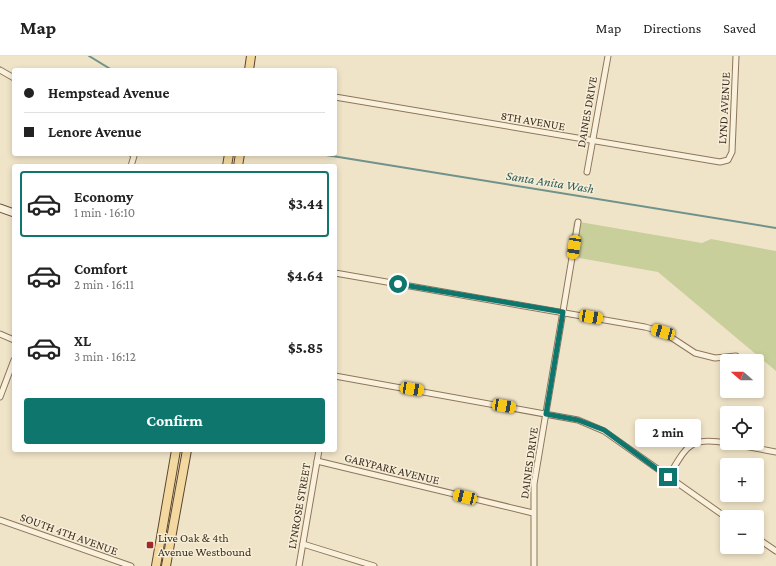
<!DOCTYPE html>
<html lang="en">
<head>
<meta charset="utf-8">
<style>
	body { margin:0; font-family:"Crimson Pro",serif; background:#f2f2f2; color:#222; height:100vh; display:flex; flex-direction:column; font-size:15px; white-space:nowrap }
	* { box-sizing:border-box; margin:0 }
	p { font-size:13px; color:#767676 }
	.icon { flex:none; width:22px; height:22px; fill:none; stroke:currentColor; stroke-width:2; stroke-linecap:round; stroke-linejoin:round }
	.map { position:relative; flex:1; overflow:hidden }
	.drawer { position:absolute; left:12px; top:108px; width:325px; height:288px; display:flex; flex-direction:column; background:#fff; border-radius:4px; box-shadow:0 2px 6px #0003 }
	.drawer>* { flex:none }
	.banner { position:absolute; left:12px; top:12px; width:325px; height:88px; border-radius:4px; box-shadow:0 2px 6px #0003; display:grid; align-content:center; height:88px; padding:0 12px; background:#fff }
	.needle { width:26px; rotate:290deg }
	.controls { position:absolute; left:720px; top:298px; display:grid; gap:8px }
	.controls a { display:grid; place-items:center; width:44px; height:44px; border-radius:4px; background:#fff; box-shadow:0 2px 6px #0003; font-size:20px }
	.end { position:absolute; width:18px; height:18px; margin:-9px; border:5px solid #0f766e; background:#fff; box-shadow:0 0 0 2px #fff }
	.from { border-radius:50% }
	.bubble { position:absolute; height:28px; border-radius:4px; background:#fff; box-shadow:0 2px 6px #0003; font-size:13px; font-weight:700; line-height:28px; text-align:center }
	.car { position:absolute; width:12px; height:24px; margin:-12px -6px; border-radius:5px; box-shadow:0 0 3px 1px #0007; background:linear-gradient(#f5c518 24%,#345 0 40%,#f5c518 0 76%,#345 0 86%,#f5c518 0) }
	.banner b { display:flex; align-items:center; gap:14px; height:38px; font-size:15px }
	.banner b+b { border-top:1px solid #e0e0e0 }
	.banner i { width:10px; height:10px; background:#222 }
	ul { padding:7px 0 0; list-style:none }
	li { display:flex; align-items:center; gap:12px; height:66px; margin:0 8px 6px; padding:0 4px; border:2px solid transparent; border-radius:4px }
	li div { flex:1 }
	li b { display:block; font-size:15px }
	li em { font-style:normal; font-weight:700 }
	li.selected { border-color:#0f766e }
	li>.icon { width:36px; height:36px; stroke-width:1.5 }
	.primary-button { display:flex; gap:8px; margin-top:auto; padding:8px 12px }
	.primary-button a { flex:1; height:46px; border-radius:4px; background:#0f766e; color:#fff; font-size:16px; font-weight:700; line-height:46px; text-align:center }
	header { display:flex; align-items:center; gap:24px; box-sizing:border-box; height:56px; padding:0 20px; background:#fff; border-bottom:1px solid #e0e0e0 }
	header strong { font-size:19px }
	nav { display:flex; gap:22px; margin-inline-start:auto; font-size:14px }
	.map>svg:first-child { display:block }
	.green { fill:#c9cf9b }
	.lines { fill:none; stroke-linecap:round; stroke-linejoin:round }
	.stream { stroke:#6f938a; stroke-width:2 }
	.street-casing { stroke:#8d765c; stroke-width:7 }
	.secondary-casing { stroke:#6f573f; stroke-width:9 }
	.primary-casing { stroke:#5b4430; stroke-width:10 }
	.street { stroke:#faf1dc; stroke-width:5 }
	.secondary { stroke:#faf1dc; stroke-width:7 }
	.primary { stroke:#f3d9a0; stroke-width:8 }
	.route { stroke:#0f766e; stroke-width:5 }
	.poi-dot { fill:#9e2a2b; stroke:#f7eed8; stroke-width:1.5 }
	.labels { text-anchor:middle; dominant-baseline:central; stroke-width:3; stroke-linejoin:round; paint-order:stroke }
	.street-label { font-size:12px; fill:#3d2e20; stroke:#f7eed8 }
	.poi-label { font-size:12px; fill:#3d2e20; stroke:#f7eed8; text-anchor:start }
	.water-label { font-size:13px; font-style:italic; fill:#2f5d5a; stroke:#f7eed8 }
</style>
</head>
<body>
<header>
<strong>Map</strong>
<nav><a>Map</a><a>Directions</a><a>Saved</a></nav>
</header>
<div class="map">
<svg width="776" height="510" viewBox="0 0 776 510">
	<rect width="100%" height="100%" fill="#f0e4c8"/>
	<path class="green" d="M574,165L702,187L711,183L776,195V315L658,216L568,200Z"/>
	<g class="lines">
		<g class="stream">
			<path d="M89,0L112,14"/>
			<path d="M320,98L776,172"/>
		</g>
		<defs>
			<g id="street">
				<path d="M0,14L14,22"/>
				<path d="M335,41L720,106L728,104L732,96L736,0"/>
				<path d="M131,110L134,100L132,98"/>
				<path d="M587,116L608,0"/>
				<path d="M335,217L645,271L663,276L695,297L715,302L736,300"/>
				<path d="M0,278L14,284"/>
				<path d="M335,320L578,364L604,375L727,462"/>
				<path d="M0,341L14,304"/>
				<path d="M728,387L776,396"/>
				<path d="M317,405L533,457"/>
				<path d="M668,421C687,391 688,380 727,387"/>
				<path d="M0,464L131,510"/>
				<path d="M757,482L776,495"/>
				<path d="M303,488L374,510"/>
				<path d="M299,510L319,394"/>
				<path d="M534,510V428L578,166"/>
			</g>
			<path id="secondary" d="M0,152L14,157"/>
			<g id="primary">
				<path d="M249,14L251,0"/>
				<path d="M227,110L229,98"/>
				<path d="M238,110L240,98"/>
				<path d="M156,510L176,394"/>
				<path d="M166,510L187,394"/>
			</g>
		</defs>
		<use href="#street" class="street-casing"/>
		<use href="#secondary" class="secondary-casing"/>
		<use href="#primary" class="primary-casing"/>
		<use href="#street" class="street"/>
		<use href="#secondary" class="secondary"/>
		<use href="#primary" class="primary"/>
	</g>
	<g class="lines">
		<path class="route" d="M398,228L563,256L546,358L578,364L604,374L668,421"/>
	</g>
	<rect class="poi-dot" x="146" y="485" width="8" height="8" rx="2"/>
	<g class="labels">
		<g class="street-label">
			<text transform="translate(724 52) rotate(-87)">LYND AVENUE</text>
			<text transform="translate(587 56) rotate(-80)">DAINES DRIVE</text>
			<text transform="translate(533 65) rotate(10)">8TH AVENUE</text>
			<text transform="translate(529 407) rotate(-82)">DAINES DRIVE</text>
			<text transform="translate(392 413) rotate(14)">GARYPARK AVENUE</text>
			<text transform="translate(299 450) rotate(-80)">LYNROSE STREET</text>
			<text transform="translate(69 478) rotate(20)">SOUTH 4TH AVENUE</text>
		</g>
		<g class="poi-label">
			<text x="158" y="482">Live Oak &amp; 4th<tspan x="158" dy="14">Avenue Westbound</tspan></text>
		</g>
		<g class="water-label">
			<text transform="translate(550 126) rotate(9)">Santa Anita Wash</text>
		</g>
	</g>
</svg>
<div class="controls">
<a><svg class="needle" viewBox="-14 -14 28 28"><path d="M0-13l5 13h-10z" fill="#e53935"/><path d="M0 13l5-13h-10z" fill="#767676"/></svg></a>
<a><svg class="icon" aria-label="locate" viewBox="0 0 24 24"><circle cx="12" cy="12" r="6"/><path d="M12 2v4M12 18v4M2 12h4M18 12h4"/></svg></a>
<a>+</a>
<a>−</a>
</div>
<i class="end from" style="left:398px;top:228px"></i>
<i class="end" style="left:668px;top:421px"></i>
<div class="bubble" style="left:635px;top:363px;width:66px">2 min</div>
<i class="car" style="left:574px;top:191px;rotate:189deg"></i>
<i class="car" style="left:591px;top:261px;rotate:100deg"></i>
<i class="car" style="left:663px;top:276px;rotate:286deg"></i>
<i class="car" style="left:412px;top:333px;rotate:100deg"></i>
<i class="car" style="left:504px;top:350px;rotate:100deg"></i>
<i class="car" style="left:465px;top:441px;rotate:284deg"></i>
<div class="banner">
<b><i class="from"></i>Hempstead Avenue</b>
<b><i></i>Lenore Avenue</b>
</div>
<section class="drawer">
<ul>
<li class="selected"><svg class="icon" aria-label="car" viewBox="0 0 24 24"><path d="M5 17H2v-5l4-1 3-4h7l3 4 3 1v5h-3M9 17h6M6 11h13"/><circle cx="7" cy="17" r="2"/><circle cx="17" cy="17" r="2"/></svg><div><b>Economy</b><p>1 min · 16:10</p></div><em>$3.44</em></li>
<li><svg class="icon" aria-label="car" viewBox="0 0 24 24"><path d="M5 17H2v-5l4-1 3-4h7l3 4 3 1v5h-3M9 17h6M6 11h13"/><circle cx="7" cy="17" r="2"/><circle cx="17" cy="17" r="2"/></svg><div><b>Comfort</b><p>2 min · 16:11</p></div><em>$4.64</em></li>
<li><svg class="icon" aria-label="car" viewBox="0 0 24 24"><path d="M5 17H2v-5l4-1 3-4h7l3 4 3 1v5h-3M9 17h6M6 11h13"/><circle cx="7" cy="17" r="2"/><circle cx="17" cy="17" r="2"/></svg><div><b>XL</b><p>3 min · 16:12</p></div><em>$5.85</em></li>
</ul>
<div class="primary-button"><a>Confirm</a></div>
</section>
</div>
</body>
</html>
